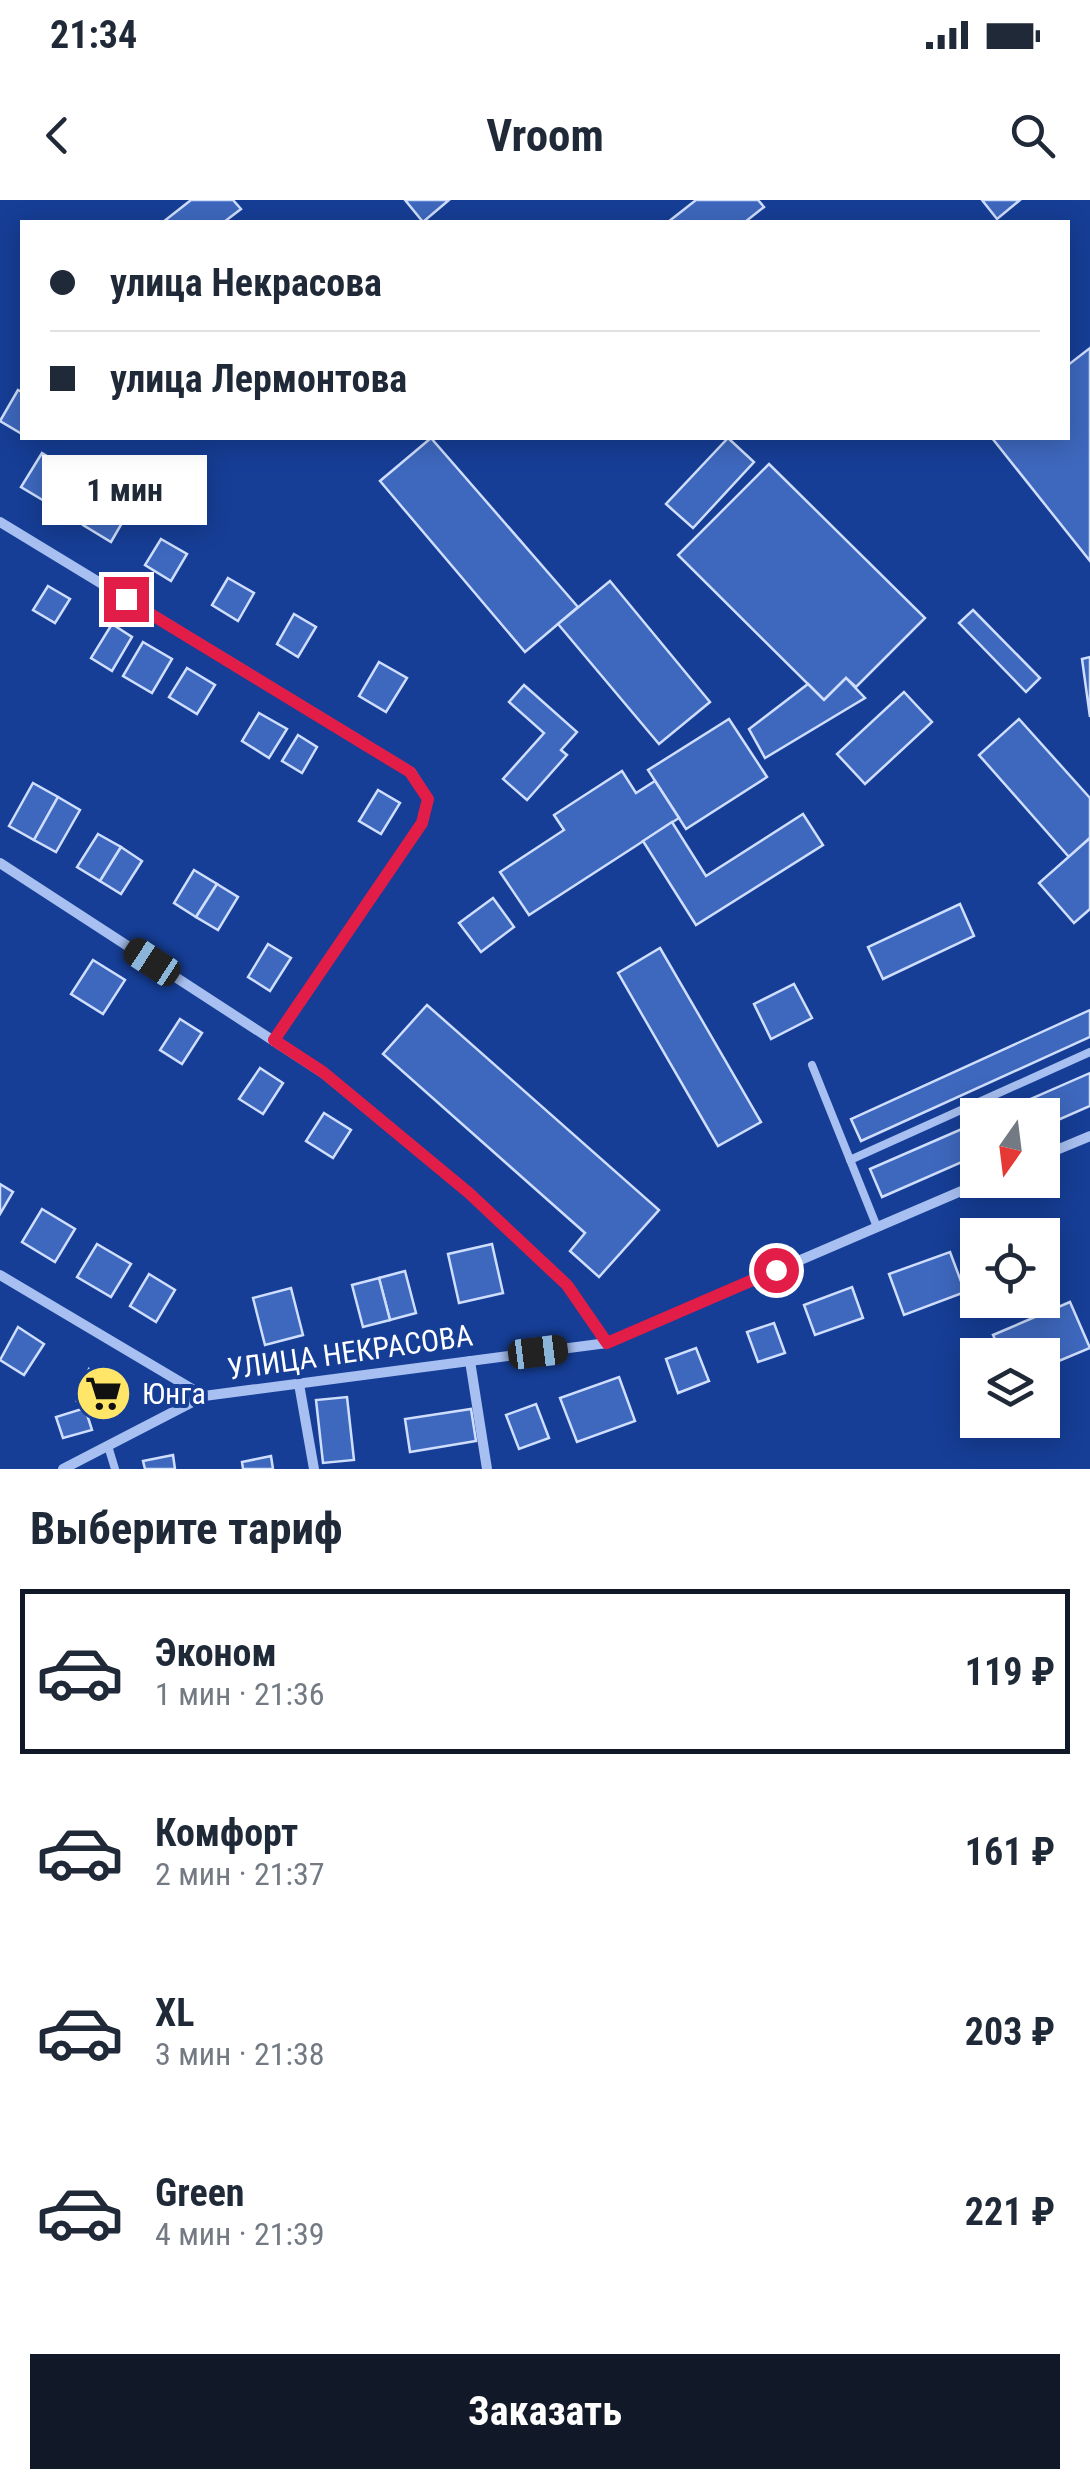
<!DOCTYPE html>
<html lang="ru">
<head>
<meta charset="utf-8">
<style>
	body { margin:0; font-family:"Roboto Condensed",sans-serif; background:#f6f6f7; color:#1f2937; height:100vh; display:flex; flex-direction:column; font-size:38px; white-space:nowrap }
	* { box-sizing:border-box; margin:0 }
	p { font-size:32px; color:#747a83 }
	.icon { flex:none; width:55px; height:55px; fill:none; stroke:currentColor; stroke-width:2; stroke-linecap:round; stroke-linejoin:round }
	.map { position:relative; height:1269px; overflow:hidden }
	.details { display:flex; flex-direction:column; background:#fff; flex:1 }
	.details>* { flex:none }
	.guide { position:absolute; left:20px; top:20px; width:1050px; height:220px; border-radius:0px; box-shadow:0 5px 25px #0003; display:grid; align-content:center; height:220px; padding:0 30px; background:#fff }
	.needle { width:65px; rotate:194deg }
	.controls { position:absolute; left:960px; top:898px; display:grid; gap:20px }
	.controls a { display:grid; place-items:center; width:100px; height:100px; border-radius:0px; background:#fff; box-shadow:0 5px 25px #0003; font-size:50px }
	.end { position:absolute; width:45px; height:45px; margin:-22px; border:12px solid #e11d48; background:#fff; box-shadow:0 0 0 5px #fff }
	.from { border-radius:50% }
	.bubble { position:absolute; height:70px; border-radius:0px; background:#fff; box-shadow:0 5px 25px #0003; font-size:32px; font-weight:700; line-height:70px; text-align:center }
	.car { position:absolute; width:30px; height:60px; margin:-30px -15px; border-radius:12px; box-shadow:0 0 8px 2px #0007; background:linear-gradient(#222 24%,#8ab4d8 0 40%,#222 0 76%,#8ab4d8 0 86%,#222 0) }
	.guide b { display:flex; align-items:center; gap:35px; height:95px; font-size:38px }
	.guide b+b { border-top:2px solid #e0e1e3 }
	.guide i { width:25px; height:25px; background:#1f2937 }
	ul { padding:0; list-style:none }
	li { display:flex; align-items:center; gap:30px; height:165px; margin:0 20px 15px; padding:0 10px; border:5px solid transparent; border-radius:0px }
	li div { flex:1 }
	li b { display:block; font-size:38px }
	li em { font-style:normal; font-weight:700 }
	li.active { border-color:#111827 }
	li>.icon { width:90px; height:90px; stroke-width:1.5 }
	h2 { padding:0 30px; font-size:45px; line-height:120px }
	.cta { display:flex; gap:20px; margin-top:auto; padding:20px 30px }
	.cta a { flex:1; height:115px; border-radius:0px; background:#111827; color:#fff; font-size:40px; font-weight:700; line-height:115px; text-align:center }
	.status { display:flex; justify-content:space-between; align-items:center; height:70px; padding:0 50px; background:#fff; direction:ltr }
	.status svg { height:28px; fill:currentColor }
	header { display:flex; justify-content:space-between; align-items:center; height:130px; padding:0 30px; background:#fff; font-size:45px; font-weight:700 }
	.map>svg:first-child { display:block }
	.building { fill:#3e68be; stroke:#cfdefc; stroke-width:2.5 }
	.lines { fill:none; stroke-linecap:round; stroke-linejoin:round }
	.service { stroke:#a8c0f1; stroke-width:8 }
	.minor { stroke:#a8c0f1; stroke-width:10 }
	.route { stroke:#e11d48; stroke-width:12 }
	.labels { text-anchor:middle; dominant-baseline:central; stroke-width:8; stroke-linejoin:round; paint-order:stroke }
	.street-label { font-size:30px; fill:#fff; stroke:#163e96 }
	.poi-label { font-size:30px; fill:#fff; stroke:#163e96; text-anchor:start }
</style>
</head>
<body>
<div class="status"><b>21:34</b><svg viewBox="0 0 49 12"><path d="M0 12V9h3v3zM5 12V6h3v6zM10 12V3h3v9zM15 12V0h3v12zM26 1h20v11H26zM47 4h2v5h-2z"/></svg></div>
<header><svg class="icon" aria-label="back" viewBox="0 0 24 24"><path d="M15 5l-7 7 7 7"/></svg>Vroom<svg class="icon" aria-label="search" viewBox="0 0 24 24"><circle cx="10" cy="10" r="6"/><path d="M15 15l6 6"/></svg></header>
<div class="map">
<svg width="1090" height="1269" viewBox="0 0 1090 1269">
	<rect width="100%" height="100%" fill="#163e96"/>
	<g class="building">
		<path d="M191,0H233L241,9L224,22H163Z"/>
		<path d="M405,0H449L423,22Z"/>
		<path d="M696,0H758L764,7L745,22H668Z"/>
		<path d="M982,0H1020L997,19Z"/>
		<path d="M1090,148V361L992,238H1068V165Z"/>
		<path d="M18,190L22,192V234L0,221Z"/>
		<path d="M431,238L578,407L525,452L380,281Z"/>
		<path d="M728,238L754,262L693,328L666,304Z"/>
		<path d="M42,253L82,277L61,311L21,287Z"/>
		<path d="M769,264L925,418L856,487L846,478L824,500L678,355Z"/>
		<path d="M105,287L133,304L111,342L83,325Z"/>
		<path d="M161,339L187,354L171,381L145,365Z"/>
		<path d="M228,378L254,393L238,421L212,405Z"/>
		<path d="M610,381L710,502L659,544L558,424Z"/>
		<path d="M48,386L70,399L55,423L33,410Z"/>
		<path d="M973,410L1040,478L1026,492L959,423Z"/>
		<path d="M294,414L316,427L298,457L277,444Z"/>
		<path d="M112,424L132,437L112,471L91,458Z"/>
		<path d="M143,442L172,459L152,493L123,476Z"/>
		<path d="M1090,457V517L1082,459Z"/>
		<path d="M379,462L407,478L386,512L359,496Z"/>
		<path d="M187,468L215,485L197,514L169,497Z"/>
		<path d="M846,478L865,498L765,558L749,529L808,484L824,500Z"/>
		<path d="M524,485L577,532L561,550L567,555L527,600L503,579L544,533L509,502Z"/>
		<path d="M904,492L932,522L865,584L837,554Z"/>
		<path d="M259,513L287,529L269,558L242,541Z"/>
		<path d="M729,519L767,577L686,629L648,570Z"/>
		<path d="M1019,519L1090,598V638L1069,657L979,555Z"/>
		<path d="M298,535L317,547L302,573L282,561Z"/>
		<path d="M622,571L636,593L655,581L679,618L529,715L500,672L564,630L554,615Z"/>
		<path d="M33,583L58,597L34,640L9,626Z"/>
		<path d="M378,590L400,603L381,634L359,621Z"/>
		<path d="M58,597L80,610L56,652L34,640Z"/>
		<path d="M803,614L823,645L696,725L643,641L672,622L706,676Z"/>
		<path d="M98,634L121,647L100,681L77,667Z"/>
		<path d="M1090,638V709L1074,723L1039,683Z"/>
		<path d="M121,647L142,661L121,694L100,681Z"/>
		<path d="M194,670L217,684L196,717L174,703Z"/>
		<path d="M217,684L238,697L218,730L196,717Z"/>
		<path d="M493,698L514,727L481,752L459,723Z"/>
		<path d="M960,704L974,736L883,779L868,747Z"/>
		<path d="M268,744L291,758L270,791L248,777Z"/>
		<path d="M660,748L761,922L718,946L618,773Z"/>
		<path d="M93,760L125,780L103,814L71,794Z"/>
		<path d="M794,784L812,818L771,839L754,804Z"/>
		<path d="M427,805L659,1010L599,1077L570,1051L585,1033L383,854Z"/>
		<path d="M1090,810V837L861,941L851,919Z"/>
		<path d="M180,819L202,833L182,864L160,850Z"/>
		<path d="M260,868L283,883L263,914L239,899Z"/>
		<path d="M1090,873V906L1042,927V915H994Z"/>
		<path d="M324,913L351,930L333,958L306,941Z"/>
		<path d="M978,922V955L882,997L870,969Z"/>
		<path d="M0,984L13,992L0,1014Z"/>
		<path d="M42,1009L75,1029L55,1062L22,1042Z"/>
		<path d="M97,1044L131,1064L111,1097L77,1077Z"/>
		<path d="M492,1044L503,1093L459,1103L448,1054Z"/>
		<path d="M950,1052L965,1092L904,1115L889,1074Z"/>
		<path d="M405,1071L416,1113L390,1120L379,1078Z"/>
		<path d="M149,1074L175,1090L156,1122L130,1106Z"/>
		<path d="M379,1078L390,1120L363,1127L352,1085Z"/>
		<path d="M852,1087L863,1118L815,1135L804,1105Z"/>
		<path d="M291,1088L303,1135L265,1145L253,1098Z"/>
		<path d="M1070,1102L1090,1148L1042,1168V1155H1002L993,1135Z"/>
		<path d="M774,1123L785,1153L758,1162L747,1132Z"/>
		<path d="M18,1127L44,1144L24,1175L0,1160Z"/>
		<path d="M696,1148L709,1181L678,1193L666,1159Z"/>
		<path d="M89,1169L128,1185L121,1204L106,1214L77,1201Z"/>
		<path d="M619,1177L635,1221L577,1242L560,1198Z"/>
		<path d="M347,1197L354,1260L323,1263L316,1200Z"/>
		<path d="M536,1204L549,1238L519,1249L506,1215Z"/>
		<path d="M85,1208L92,1230L63,1238L56,1217Z"/>
		<path d="M471,1209L476,1241L410,1252L405,1219Z"/>
		<path d="M173,1255L175,1269H145L143,1261Z"/>
		<path d="M271,1256L273,1269H243L242,1262Z"/>
	</g>
	<g class="lines">
		<g class="service">
			<path d="M812,865L877,1027"/>
			<path d="M850,960L1090,852"/>
			<path d="M108,1246L115,1269"/>
		</g>
		<g class="minor">
			<path d="M0,322L411,572L428,599L422,623L274,841"/>
			<path d="M0,663L323,873L469,993L567,1085L607,1143"/>
			<path d="M1042,956L1090,936"/>
			<path d="M0,1075L204,1196"/>
			<path d="M470,1161L487,1269"/>
			<path d="M299,1184L314,1269"/>
			<path d="M63,1269L204,1196L607,1143L987,980"/>
		</g>
	</g>
	<g class="lines">
		<path class="route" d="M126,399L410,572L428,599L422,623L274,840L323,872L469,993L567,1085L607,1143L776,1070"/>
	</g>
	<defs>
		<symbol id="supermarket-disc" viewBox="-11 -11 22 22"><circle r="9.5" fill="#ffe668" stroke="#163e96"/><path d="M-6-5.5h2.5l.6 2H6L4.5 2H-2.5L-4.4-4H-6ZM-1.5 3.2a1.3 1.3 0 1 0 .1 0ZM3 3.2a1.3 1.3 0 1 0 .1 0Z" fill="#111"/></symbol>
	</defs>
	<g fill-rule="evenodd">
		<use href="#supermarket-disc" x="72" y="1162" width="63" height="63"/>
	</g>
	<g class="labels">
		<g class="street-label">
			<text transform="translate(350 1152) rotate(-8)">УЛИЦА НЕКРАСОВА</text>
		</g>
		<g class="poi-label">
			<text x="142" y="1193">Юнга</text>
		</g>
	</g>
</svg>
<div class="controls">
<a><svg class="needle" viewBox="-14 -14 28 28"><path d="M0-13l5 13h-10z" fill="#e53935"/><path d="M0 13l5-13h-10z" fill="#747a83"/></svg></a>
<a><svg class="icon" aria-label="locate" viewBox="0 0 24 24"><circle cx="12" cy="12" r="6"/><path d="M12 2v4M12 18v4M2 12h4M18 12h4"/></svg></a>
<a><svg class="icon" aria-label="layers" viewBox="0 0 24 24"><path d="M12 4l9 5-9 5-9-5zM3 14l9 5 9-5"/></svg></a>
</div>
<i class="end from" style="left:776px;top:1070px"></i>
<i class="end" style="left:126px;top:399px"></i>
<div class="bubble" style="left:42px;top:255px;width:165px">1 мин</div>
<i class="car" style="left:152px;top:762px;rotate:303deg"></i>
<i class="car" style="left:538px;top:1152px;rotate:83deg"></i>
<div class="guide">
<b><i class="from"></i>улица Некрасова</b>
<b><i></i>улица Лермонтова</b>
</div>
</div>
<section class="details">
<h2>Выберите тариф</h2>
<ul>
<li class="active"><svg class="icon" aria-label="car" viewBox="0 0 24 24"><path d="M5 17H2v-5l4-1 3-4h7l3 4 3 1v5h-3M9 17h6M6 11h13"/><circle cx="7" cy="17" r="2"/><circle cx="17" cy="17" r="2"/></svg><div><b>Эконом</b><p>1 мин · 21:36</p></div><em>119 ₽</em></li>
<li><svg class="icon" aria-label="car" viewBox="0 0 24 24"><path d="M5 17H2v-5l4-1 3-4h7l3 4 3 1v5h-3M9 17h6M6 11h13"/><circle cx="7" cy="17" r="2"/><circle cx="17" cy="17" r="2"/></svg><div><b>Комфорт</b><p>2 мин · 21:37</p></div><em>161 ₽</em></li>
<li><svg class="icon" aria-label="car" viewBox="0 0 24 24"><path d="M5 17H2v-5l4-1 3-4h7l3 4 3 1v5h-3M9 17h6M6 11h13"/><circle cx="7" cy="17" r="2"/><circle cx="17" cy="17" r="2"/></svg><div><b>XL</b><p>3 мин · 21:38</p></div><em>203 ₽</em></li>
<li><svg class="icon" aria-label="car" viewBox="0 0 24 24"><path d="M5 17H2v-5l4-1 3-4h7l3 4 3 1v5h-3M9 17h6M6 11h13"/><circle cx="7" cy="17" r="2"/><circle cx="17" cy="17" r="2"/></svg><div><b>Green</b><p>4 мин · 21:39</p></div><em>221 ₽</em></li>
</ul>
<div class="cta"><a>Заказать</a></div>
</section>
</body>
</html>
